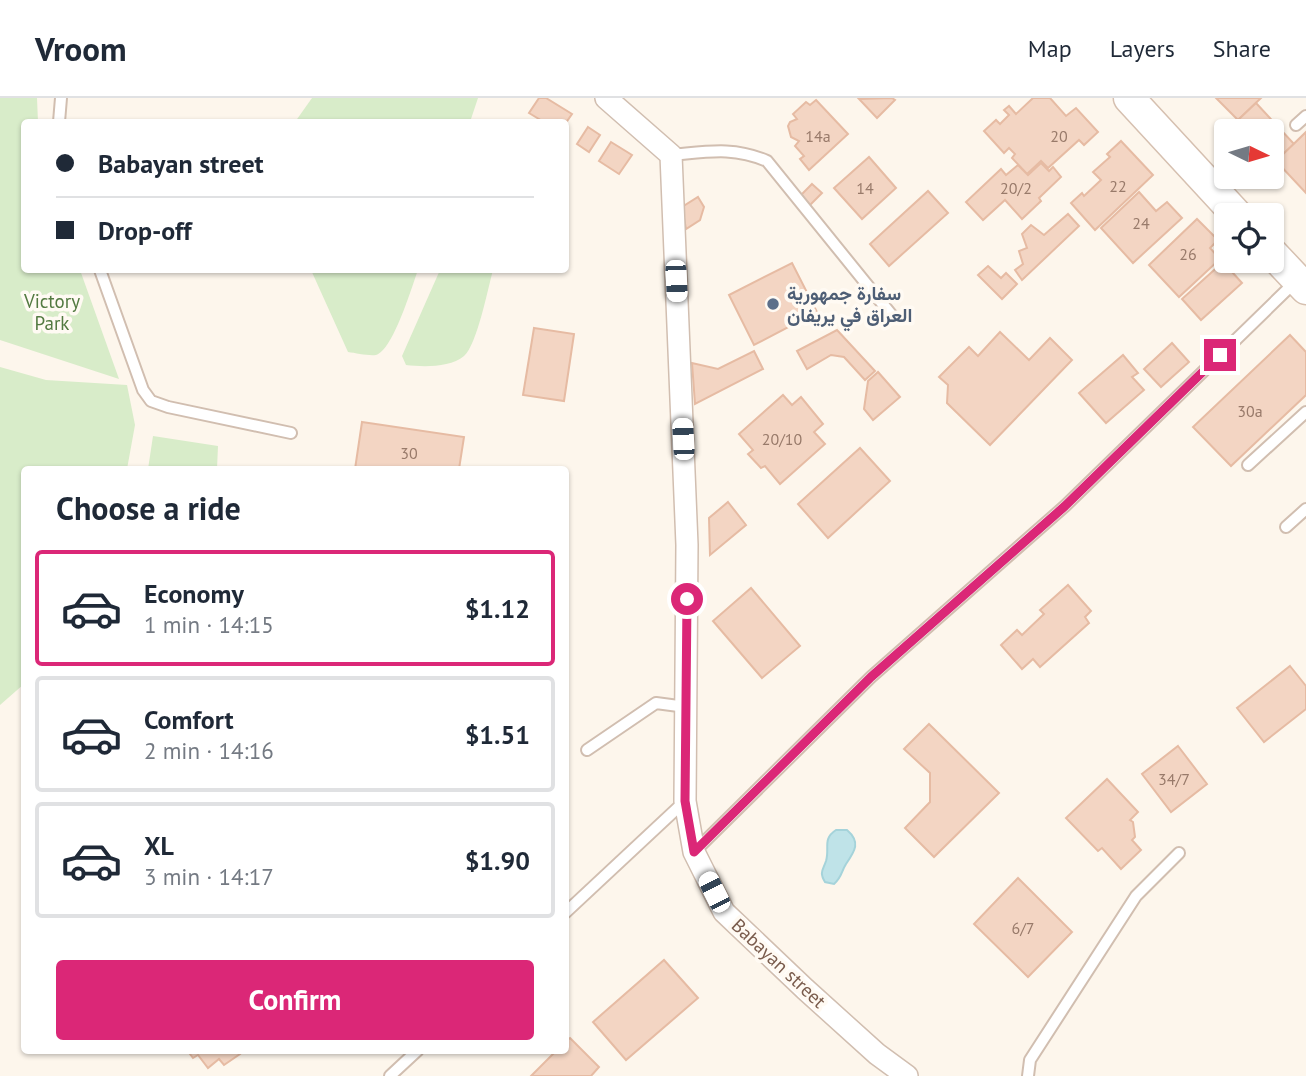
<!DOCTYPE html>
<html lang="en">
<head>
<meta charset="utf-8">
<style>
	body { margin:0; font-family:"PT Sans",Vazirmatn,sans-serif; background:#f2f2f3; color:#1f2937; height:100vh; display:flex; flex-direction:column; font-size:26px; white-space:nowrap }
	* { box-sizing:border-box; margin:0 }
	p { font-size:23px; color:#747a83 }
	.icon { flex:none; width:38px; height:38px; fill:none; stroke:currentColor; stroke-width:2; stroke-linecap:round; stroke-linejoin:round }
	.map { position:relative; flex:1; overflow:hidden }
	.details { position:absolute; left:21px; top:368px; width:548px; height:588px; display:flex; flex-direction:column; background:#fff; border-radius:7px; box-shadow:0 2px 5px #0004 }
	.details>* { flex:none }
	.hud { position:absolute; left:21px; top:21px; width:548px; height:154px; border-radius:7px; box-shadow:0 2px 5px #0004; display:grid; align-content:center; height:154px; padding:0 35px; background:#fff }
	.needle { width:46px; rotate:95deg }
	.buttons { position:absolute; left:1214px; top:21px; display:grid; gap:14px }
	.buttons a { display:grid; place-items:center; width:70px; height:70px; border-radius:7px; background:#fff; box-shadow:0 2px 5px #0004; font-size:35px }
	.end { position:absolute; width:32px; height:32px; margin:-16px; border:9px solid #db2777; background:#fff; box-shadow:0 0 0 4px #fff }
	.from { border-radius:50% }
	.car { position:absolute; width:21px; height:42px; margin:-21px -10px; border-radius:9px; box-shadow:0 0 5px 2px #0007; background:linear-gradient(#fff 24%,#345 0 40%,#fff 0 76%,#345 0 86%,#fff 0) }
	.hud b { display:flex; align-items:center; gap:24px; height:66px; font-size:26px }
	.hud b+b { border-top:2px solid #e0e1e3 }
	.hud i { width:18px; height:18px; background:#1f2937 }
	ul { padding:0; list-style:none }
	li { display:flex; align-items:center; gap:21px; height:116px; margin:0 14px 10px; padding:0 21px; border:4px solid #e0e1e3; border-radius:7px }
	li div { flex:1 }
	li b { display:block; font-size:26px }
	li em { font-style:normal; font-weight:700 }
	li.on { border-color:#db2777 }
	li>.icon { width:63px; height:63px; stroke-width:1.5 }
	h2 { padding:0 35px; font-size:32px; line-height:84px }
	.cta { display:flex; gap:14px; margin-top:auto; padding:14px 35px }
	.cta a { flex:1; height:80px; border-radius:7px; background:#db2777; color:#fff; font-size:28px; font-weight:700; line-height:80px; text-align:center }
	header { display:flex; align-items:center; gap:42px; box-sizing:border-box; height:98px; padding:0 35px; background:#fff; border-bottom:2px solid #e0e1e3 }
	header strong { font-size:33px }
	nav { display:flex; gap:38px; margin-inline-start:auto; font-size:24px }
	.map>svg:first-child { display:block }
	.green { fill:#d8ecc9 }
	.water { fill:#bfe3e8; stroke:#a5d3da; stroke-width:2 }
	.building { fill:#f3d5c3; stroke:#e6bba3; stroke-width:2 }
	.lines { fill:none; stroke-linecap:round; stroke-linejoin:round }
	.lane-casing { stroke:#d1beb0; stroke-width:14 }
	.street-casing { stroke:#d1beb0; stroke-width:24 }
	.secondary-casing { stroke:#d6c0b0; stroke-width:33 }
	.lane { stroke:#fff; stroke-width:10 }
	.street { stroke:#fff; stroke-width:21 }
	.secondary { stroke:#fff; stroke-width:30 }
	.route { stroke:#db2777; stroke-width:9 }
	.service-dot { fill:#5c6f8a; stroke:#fffaf3; stroke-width:2.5 }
	.labels { text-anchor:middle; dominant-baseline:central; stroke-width:7; stroke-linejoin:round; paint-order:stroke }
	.number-label { font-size:16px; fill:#987a6a }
	.service-label { font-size:19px; font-weight:bold; fill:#4e5e75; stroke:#fffaf3; text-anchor:start }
	.park-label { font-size:19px; fill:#537a41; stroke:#fffaf3 }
	.street-label { font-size:19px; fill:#7a5c4d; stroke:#fffaf3 }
</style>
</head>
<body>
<header>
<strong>Vroom</strong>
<nav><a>Map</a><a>Layers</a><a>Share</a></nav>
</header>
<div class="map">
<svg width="1306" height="978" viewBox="0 0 1306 978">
	<rect width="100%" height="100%" fill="#fdf6ec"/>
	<g class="green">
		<path d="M0,0H37L38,24H24V172H80L119,281L0,242Z"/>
		<path d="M312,0H478L470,24H295Z"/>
		<path d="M311,172H418C412,188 393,253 376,257C368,258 356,255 348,254Z"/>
		<path d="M440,172H493C488,190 477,247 464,258C450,270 422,269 406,267L402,258Z"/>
		<path d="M0,269L46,282L127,287L135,327L127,371H24V586L0,607Z"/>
		<path d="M153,338L218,348L217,371H148Z"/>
	</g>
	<path class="water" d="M836,732H847C861,744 855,753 846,766C841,774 842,779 834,786L825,784C819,774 823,772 826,763C830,750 822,741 836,732Z"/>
	<g class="building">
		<path d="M539,0H546L572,16L565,26V24H544L529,15Z"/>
		<path d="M892,0L895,2L877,20L859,1Z"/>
		<path d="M1033,0H1050L1066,18L1076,10L1098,34L1084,47L1079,42L1048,70L1041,63L1027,76L1012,60L1015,56L1009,50L1004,55L984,33L996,22L1000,26L1009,17L1004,12L1009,8L1016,16Z"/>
		<path d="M1216,0H1261L1238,22Z"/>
		<path d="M816,2L848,36L809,72L800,61L804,58L795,48L799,43L791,39L788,28L790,24L797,21L793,16L806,4L810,7Z"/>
		<path d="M1256,5L1294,46L1276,63L1272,59V33H1248L1238,22Z"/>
		<path d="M588,29L600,37L589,54L577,46Z"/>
		<path d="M1306,34V95L1276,63Z"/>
		<path d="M1121,43L1153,77L1095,132L1071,105L1082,95L1084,98L1101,82L1093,74L1110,59L1107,56Z"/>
		<path d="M611,44L632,57L619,76L599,63Z"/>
		<path d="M869,59L896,90L862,121L834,90Z"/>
		<path d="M1041,65L1049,73L1053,69L1061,79L1039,100L1041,103L1022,121L1005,102L983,122L966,104L1001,71L1006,77L1018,67L1028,77Z"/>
		<path d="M812,86L822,95L809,108L800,98Z"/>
		<path d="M928,93L948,115L889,168L870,146Z"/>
		<path d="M1139,94L1156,113L1167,104L1182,120L1133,165L1101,130Z"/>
		<path d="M698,99L704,109L700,122L686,131L682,109Z"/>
		<path d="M1068,116L1079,128L1022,182L1015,172L1023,166L1019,153L1027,150L1022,136L1031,127L1044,137Z"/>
		<path d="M1197,121L1218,142L1210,150L1220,161L1179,199L1149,167Z"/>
		<path d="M1223,164L1242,185L1201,222L1182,201Z"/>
		<path d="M792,165L817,214L754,247L729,197Z"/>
		<path d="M988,168L1001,180L1006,175L1017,186L1002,201L978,177Z"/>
		<path d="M534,230L574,236L564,303L523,297Z"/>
		<path d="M837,232L875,273L865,282L844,259L831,257L807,271L797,253Z"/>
		<path d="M1000,234L1029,262L1050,240L1072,262L990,347L947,305L948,287L939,279L969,249L978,258Z"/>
		<path d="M1290,237L1306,254V297L1231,368L1193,329Z"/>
		<path d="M1172,245L1189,264L1161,289L1144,271Z"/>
		<path d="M754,253L763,271L695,306L692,265L718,271Z"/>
		<path d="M1123,257L1138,275L1132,279L1144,292L1106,325L1079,295Z"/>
		<path d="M878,274L900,299L873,322L864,311L868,283Z"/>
		<path d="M783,297L792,307L801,299L823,326L814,334L825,346L780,386L765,368L761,370L748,356L753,352L739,336Z"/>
		<path d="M362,324L464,339L459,371H355Z"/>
		<path d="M860,350L890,383L828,440L798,406Z"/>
		<path d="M728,404L746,427L710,457L709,420Z"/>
		<path d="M1068,487L1091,513L1085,519L1089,525L1040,569L1033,561L1022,571L1001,547L1017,532L1022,537L1044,516L1040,512Z"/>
		<path d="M751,490L800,548L762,580L713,523Z"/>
		<path d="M1290,568L1306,588V611L1264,644L1237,610Z"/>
		<path d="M929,626L999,695L934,759L905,730L930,704V675L904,651Z"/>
		<path d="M1178,648L1207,686L1171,714L1142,676Z"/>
		<path d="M1107,681L1138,714L1130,722L1133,724L1135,739L1132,742L1141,752L1121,771L1102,750L1098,753L1066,720Z"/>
		<path d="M1018,780L1072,834L1028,879L974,826Z"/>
		<path d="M664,862L698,900L626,962L593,924Z"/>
		<path d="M570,940L599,969L591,978H531L557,952H565V944Z"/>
		<path d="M187,952H237L240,956L224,967L219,961L208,970L198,957L193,960Z"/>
	</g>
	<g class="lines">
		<defs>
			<g id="lane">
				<path d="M59,24L61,0"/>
				<path d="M1296,27L1306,18"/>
				<path d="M671,57C706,54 733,48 767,63L894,220"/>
				<path d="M100,172L143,292L151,303L168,309L291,335"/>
				<path d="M1248,367L1306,314"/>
				<path d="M1286,429L1306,411"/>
				<path d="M587,652L656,605L686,609"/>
				<path d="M694,754L871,579L1065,408L1295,184"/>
				<path d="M565,815L685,703"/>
				<path d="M390,978L418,952"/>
				<path d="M1028,978L1030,962L1136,798L1179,755"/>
			</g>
			<path id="street" d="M606,0L671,57L687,447L685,703L694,754L724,814L805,891L877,956L907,978"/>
			<g id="secondary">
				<path d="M1129,0L1237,117"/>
				<path d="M1272,155L1306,191"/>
			</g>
		</defs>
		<use href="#lane" class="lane-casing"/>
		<use href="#street" class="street-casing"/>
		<use href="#secondary" class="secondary-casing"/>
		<use href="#lane" class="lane"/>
		<use href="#street" class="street"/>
		<use href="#secondary" class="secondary"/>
	</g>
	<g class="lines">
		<path class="route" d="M687,501L685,703L694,754L871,579L1065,408L1220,257"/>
	</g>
	<circle class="service-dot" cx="773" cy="206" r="7"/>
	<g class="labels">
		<g class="number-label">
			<text x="818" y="38">14a</text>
			<text x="1059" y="38">20</text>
			<text x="1118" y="88">22</text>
			<text x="865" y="90">14</text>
			<text x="1016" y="90">20/2</text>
			<text x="1141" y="125">24</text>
			<text x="1188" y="156">26</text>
			<text x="1250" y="313">30a</text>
			<text x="782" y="341">20/10</text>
			<text x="409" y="355">30</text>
			<text x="1174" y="681">34/7</text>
			<text x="1023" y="830">6/7</text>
		</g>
		<g class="service-label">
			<text x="787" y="195">سفارة جمهورية<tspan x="787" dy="22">العراق في يريفان</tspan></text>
		</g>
		<g class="park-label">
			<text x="52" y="203">Victory<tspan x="52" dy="22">Park</tspan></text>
		</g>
		<g class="street-label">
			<text transform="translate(779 865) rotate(43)">Babayan street</text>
		</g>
	</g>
</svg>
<div class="buttons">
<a><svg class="needle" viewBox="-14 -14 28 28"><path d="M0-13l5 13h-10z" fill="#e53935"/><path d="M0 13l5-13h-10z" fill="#747a83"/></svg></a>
<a><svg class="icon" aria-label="locate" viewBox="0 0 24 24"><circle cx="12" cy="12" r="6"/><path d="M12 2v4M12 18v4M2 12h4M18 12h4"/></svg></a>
</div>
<i class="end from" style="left:687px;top:501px"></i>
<i class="end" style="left:1220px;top:257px"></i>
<i class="car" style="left:676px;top:183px;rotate:177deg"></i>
<i class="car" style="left:683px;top:341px;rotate:357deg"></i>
<i class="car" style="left:714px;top:794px;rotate:333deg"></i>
<div class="hud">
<b><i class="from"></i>Babayan street</b>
<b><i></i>Drop-off</b>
</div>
<section class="details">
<h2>Choose a ride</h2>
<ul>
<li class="on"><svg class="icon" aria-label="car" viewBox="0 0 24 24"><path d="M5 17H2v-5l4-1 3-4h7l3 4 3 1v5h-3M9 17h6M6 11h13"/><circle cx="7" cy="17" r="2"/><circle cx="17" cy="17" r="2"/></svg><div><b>Economy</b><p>1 min · 14:15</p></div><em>$1.12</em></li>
<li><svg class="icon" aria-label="car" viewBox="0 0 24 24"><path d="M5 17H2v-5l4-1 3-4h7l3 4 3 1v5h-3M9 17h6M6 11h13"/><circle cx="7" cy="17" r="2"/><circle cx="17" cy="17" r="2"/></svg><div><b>Comfort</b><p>2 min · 14:16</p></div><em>$1.51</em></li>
<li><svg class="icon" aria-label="car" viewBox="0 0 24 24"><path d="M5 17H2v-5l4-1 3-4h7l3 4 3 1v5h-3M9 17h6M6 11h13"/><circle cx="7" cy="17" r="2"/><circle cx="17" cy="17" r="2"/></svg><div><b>XL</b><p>3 min · 14:17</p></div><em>$1.90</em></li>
</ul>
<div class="cta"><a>Confirm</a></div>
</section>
</div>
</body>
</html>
